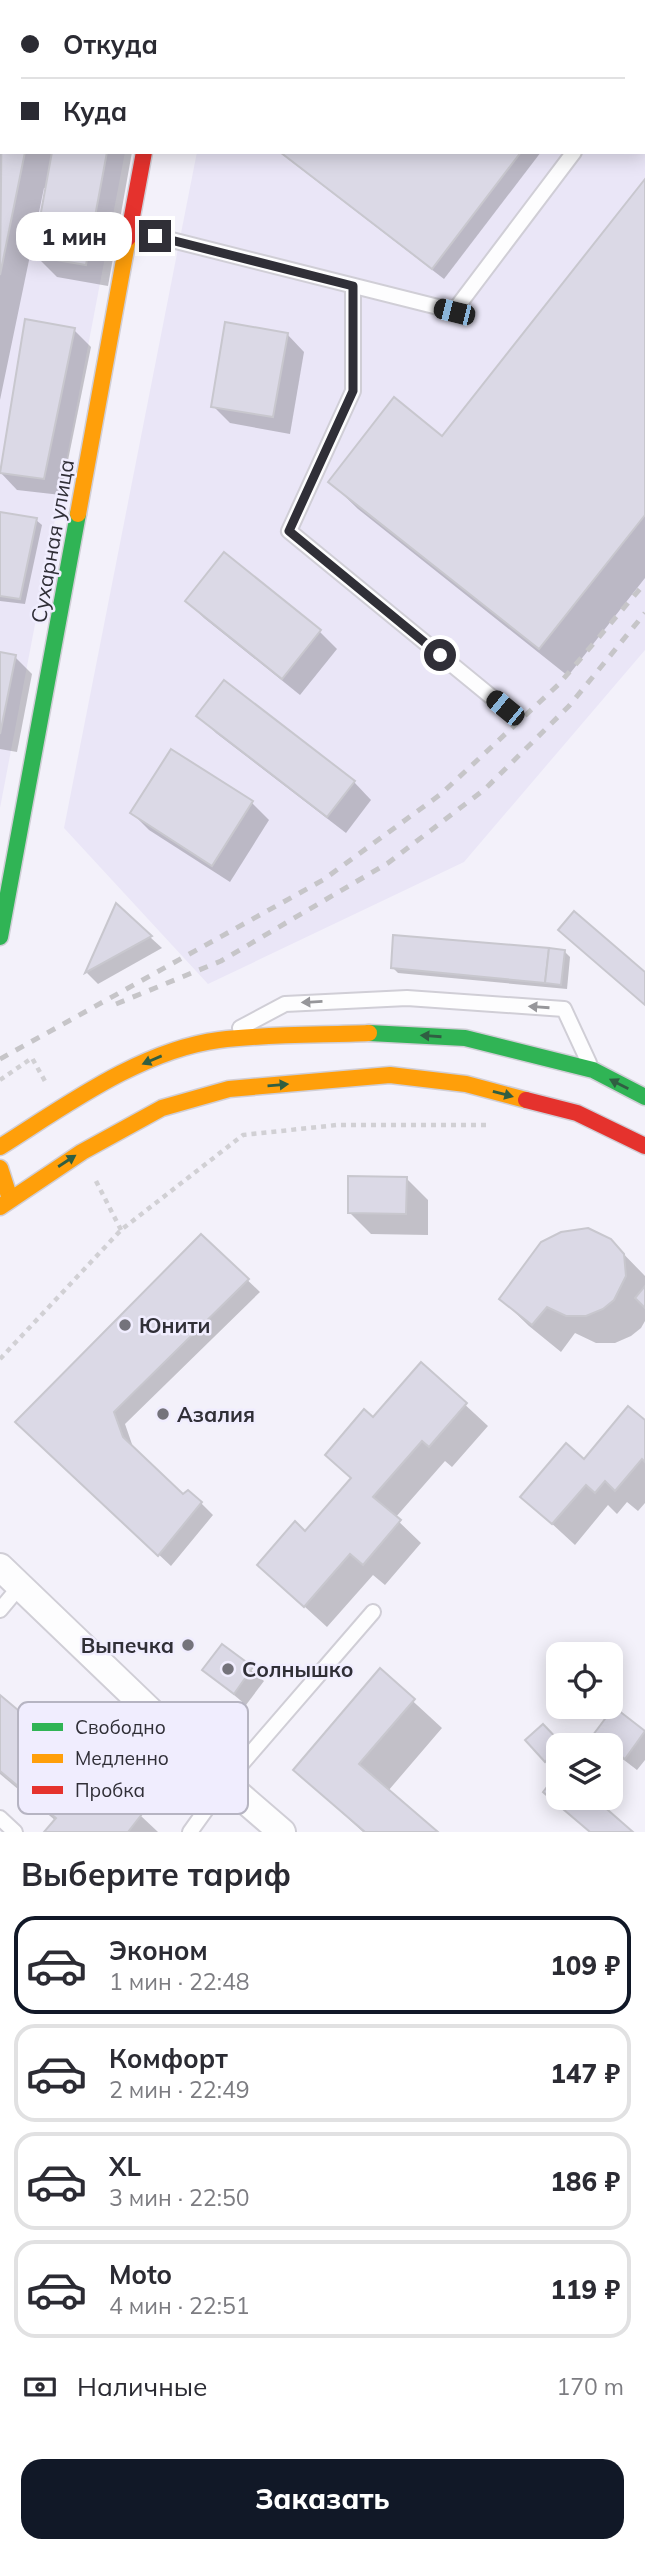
<!DOCTYPE html>
<html lang="ru">
<head>
<meta charset="utf-8">
<style>
	body { margin:0; font-family:Mulish,sans-serif; background:#f2f2f3; color:#2b2b33; height:100vh; display:flex; flex-direction:column; font-size:26px; white-space:nowrap }
	* { box-sizing:border-box; margin:0 }
	p { font-size:23px; color:#7c7c81 }
	.icon { flex:none; width:38px; height:38px; fill:none; stroke:currentColor; stroke-width:2; stroke-linecap:round; stroke-linejoin:round }
	.map { position:relative; height:1832px; overflow:hidden }
	.drawer { display:flex; flex-direction:column; background:#fff; flex:1 }
	.drawer>* { flex:none }
	.top-card { position:absolute; left:0px; top:0px; width:646px; height:154px; box-shadow:0 4px 18px #0003; display:grid; align-content:center; height:154px; padding:0 21px; background:#fff }
	.buttons { position:absolute; left:546px; top:1642px; display:grid; gap:14px }
	.buttons a { display:grid; place-items:center; width:77px; height:77px; border-radius:14px; background:#fff; box-shadow:0 4px 18px #0003; font-size:35px }
	.end { position:absolute; width:32px; height:32px; margin:-16px; border:9px solid #302f37; background:#fff; box-shadow:0 0 0 4px #fff }
	.from { border-radius:50% }
	.bubble { position:absolute; height:49px; border-radius:21px; background:#fff; box-shadow:0 4px 18px #0003; font-size:23px; font-weight:800; line-height:49px; text-align:center }
	.car { position:absolute; width:21px; height:42px; margin:-21px -10px; border-radius:9px; box-shadow:0 0 5px 2px #0007; background:linear-gradient(#222 24%,#8ab4d8 0 40%,#222 0 76%,#8ab4d8 0 86%,#222 0) }
	.top-card b { display:flex; align-items:center; gap:24px; height:66px; font-size:26px }
	.top-card b+b { border-top:2px solid #e1e1e2 }
	.top-card i { width:18px; height:18px; background:#2b2b33 }
	ul { padding:0; list-style:none }
	li { display:flex; align-items:center; gap:21px; height:98px; margin:0 14px 10px; padding:0 7px; border:4px solid #e1e1e2; border-radius:21px }
	li div { flex:1 }
	li b { display:block; font-size:26px }
	li em { font-style:normal; font-weight:800 }
	li.active { border-color:#111827 }
	li>.icon { width:63px; height:63px; stroke-width:1.5 }
	h2 { padding:0 21px; font-size:32px; line-height:84px }
	.pay { display:flex; align-items:center; gap:18px; height:77px; padding:0 21px; font-size:26px }
	.pay p { margin-inline-start:auto }
	.cta { display:flex; gap:14px; margin-top:auto; padding:14px 21px }
	.cta a { flex:1; height:80px; border-radius:21px; background:#111827; color:#fff; font-size:28px; font-weight:800; line-height:80px; text-align:center }
	.map>svg:first-child { display:block }
	.built { fill:#eae6f7 }
	.shadow { fill:#0003 }
	.building { fill:#dbd9e6; stroke:#c8c7ce; stroke-width:2 }
	.lines { fill:none; stroke-linecap:round; stroke-linejoin:round }
	.lane-casing { stroke:#d0ced6; stroke-width:18 }
	.street-casing { stroke:#d0ced6; stroke-width:30 }
	.fast-casing { stroke:#d0ced6; stroke-width:19 }
	.slow-casing { stroke:#d0ced6; stroke-width:19 }
	.jam-casing { stroke:#d0ced6; stroke-width:19 }
	.path { stroke:#d1d0d4; stroke-width:4.5; stroke-dasharray:5 5; stroke-linecap:butt }
	.lane { stroke:#fdfdfe; stroke-width:14 }
	.street { stroke:#fdfdfe; stroke-width:26 }
	.fast { stroke:#30b455; stroke-width:16 }
	.slow { stroke:#ff9f0a; stroke-width:16 }
	.jam { stroke:#e5322d; stroke-width:16 }
	.rail { stroke:#c6c5c8; stroke-width:5; stroke-dasharray:9 9; stroke-linecap:butt }
	.oneway { fill:#96969a }
	.oneway2 { fill:#305e42 }
	.route { stroke:#302f37; stroke-width:9 }
	.poi-dot { fill:#74737b; stroke:#f0edfe; stroke-width:2.5 }
	.labels { text-anchor:middle; dominant-baseline:central; stroke-width:5; stroke-linejoin:round; paint-order:stroke }
	.street-label { font-size:21px; fill:#302f37; stroke:#f0edfe }
	.poi-label { font-size:21px; font-weight:bold; fill:#302f37; stroke:#f0edfe; text-anchor:start }
	.key { fill:#f0edfe; stroke:#b6b4c2; stroke-width:2 }
	.key-label { font-size:19px; fill:#302f37 }
</style>
</head>
<body>
<div class="map">
<svg width="645" height="1832" viewBox="0 0 645 1832">
	<rect width="100%" height="100%" fill="#f3f1fa"/>
	<g class="built">
		<path d="M0,0H154L2,2V152H125L0,808Z"/>
		<path d="M227,0H645V650L464,862L208,984L64,828L197,152H644V2Z"/>
	</g>
	<g class="shadow">
		<path d="M0,0L14,1L2,2V152H132L108,286L57,277L35,255L47,188H44L0,400Z"/>
		<path d="M373,0H645V17L644,2H371Z"/>
		<path d="M279,152H541L444,279Z"/>
		<path d="M645,182V578L568,676L358,509L330,482L442,438Z"/>
		<path d="M27,321L74,330L91,347L61,495L17,490L0,472Z"/>
		<path d="M287,334L304,352L290,434L230,423L213,406Z"/>
		<path d="M0,514L36,520L42,525L25,604L0,601Z"/>
		<path d="M224,554L320,632L337,649L300,695L204,618L187,601Z"/>
		<path d="M0,654L15,657L32,674L17,752L0,749Z"/>
		<path d="M199,716L354,782L371,800L346,833L216,733Z"/>
		<path d="M172,751L252,803L269,820L230,882L149,830L132,813Z"/>
		<path d="M116,906L162,948L98,984L87,973Z"/>
		<path d="M564,951L570,957L567,989L398,973L393,968Z"/>
		<path d="M406,1178L428,1200V1235L371,1234L349,1212Z"/>
		<path d="M201,1236L260,1292L125,1424L134,1450L183,1496L201,1503L213,1515L171,1566L30,1434Z"/>
		<path d="M610,1240L645,1276V1321L641,1328L631,1336L615,1343H596L575,1333L561,1352L529,1326L501,1299Z"/>
		<path d="M421,1364L488,1426L452,1467L445,1461L395,1518L421,1543L385,1585L373,1575L327,1627L259,1565L305,1533L352,1479L327,1455L373,1419Z"/>
		<path d="M645,1422V1503L638,1511L627,1502L617,1514L608,1505L575,1545L523,1497Z"/>
		<path d="M222,1646L264,1681L246,1705L204,1670Z"/>
		<path d="M380,1671L442,1728L388,1791L435,1832H363L295,1770Z"/>
		<path d="M0,1697L141,1816L158,1832H46L56,1821L0,1774Z"/>
		<path d="M614,1709L645,1733V1760L637,1770L611,1750V1745H605L595,1735Z"/>
		<path d="M528,1740L558,1745V1760L552,1766Z"/>
	</g>
	<g class="building">
		<path d="M370,0H637L369,2Z"/>
		<rect x="0" y="32" width="2" height="51"/>
		<path d="M2,94V152H25L0,275Z"/>
		<path d="M52,152H107L86,265L33,256Z"/>
		<path d="M280,152H521L432,269Z"/>
		<path d="M645,179V515L539,649L328,482L394,397L442,436Z"/>
		<path d="M25,319L75,328L44,479L0,473Z"/>
		<path d="M225,322L288,333L273,417L211,407Z"/>
		<path d="M0,512L37,518L20,599L0,596Z"/>
		<path d="M224,552L321,630L282,679L185,601Z"/>
		<path d="M0,652L16,655L0,734Z"/>
		<path d="M224,680L355,781L327,817L196,716Z"/>
		<path d="M171,749L253,801L212,866L130,813Z"/>
		<path d="M116,903L152,936L85,973Z"/>
		<path d="M574,911L645,972V1005L558,930Z"/>
		<path d="M393,935L549,948L545,983L391,968Z"/>
		<path d="M549,948L565,950L561,985L545,983Z"/>
		<path d="M348,1176L407,1177L406,1214L348,1213Z"/>
		<path d="M588,1228L611,1239L624,1254L626,1276L614,1300L603,1309L586,1316H566L547,1307L532,1325L499,1299L541,1242L561,1232Z"/>
		<path d="M201,1234L249,1279L114,1412L123,1437L183,1494L188,1490L202,1502L158,1556L15,1422Z"/>
		<path d="M645,1286V1308L635,1298Z"/>
		<path d="M421,1362L467,1403L429,1447L422,1441L373,1497L401,1520L363,1565L350,1554L304,1607L257,1565L295,1521L305,1531L351,1478L325,1455L364,1409L373,1417Z"/>
		<path d="M628,1406L645,1420V1462L642,1459L615,1491L605,1481L595,1493L586,1485L552,1524L520,1497L566,1443L584,1459Z"/>
		<path d="M222,1644L253,1667L234,1694L202,1670Z"/>
		<path d="M380,1668L415,1699L359,1764L438,1832H365L293,1770Z"/>
		<path d="M0,1695L142,1814L128,1832H44L56,1818L0,1771Z"/>
		<path d="M614,1707L645,1731L625,1759L611,1749V1745H606L593,1735Z"/>
		<path d="M543,1724L563,1745H558V1749L545,1762L525,1740Z"/>
		<path d="M558,1773V1797H593L633,1832H590L543,1792Z"/>
	</g>
	<g class="lines">
		<defs>
			<g id="lane">
				<path d="M644,59L645,58"/>
				<path d="M132,230L454,311L574,152"/>
				<path d="M353,286V391L289,531L505,708"/>
				<path d="M240,1028L285,1004L407,998L564,1009L589,1063"/>
				<path d="M0,1610L20,1586"/>
				<path d="M0,1818L15,1832"/>
				<path d="M190,1832L225,1783L373,1612"/>
			</g>
			<path id="street" d="M0,1567L225,1783L282,1832"/>
			<g id="fast">
				<path d="M0,937L78,514"/>
				<path d="M369,1033L465,1038L593,1070L645,1097"/>
			</g>
			<g id="slow">
				<path d="M78,514L128,238"/>
				<path d="M0,1147C65,1106 141,1050 219,1040C266,1034 321,1035 369,1033"/>
				<path d="M0,1168L10,1199"/>
				<path d="M0,1207L82,1152L162,1108L229,1089L390,1075L466,1084L526,1100"/>
			</g>
			<g id="jam">
				<path d="M172,0V2"/>
				<path d="M128,238L144,152"/>
				<path d="M526,1100L577,1113L645,1146"/>
			</g>
		</defs>
		<use href="#lane" class="lane-casing"/>
		<use href="#street" class="street-casing"/>
		<use href="#fast" class="fast-casing"/>
		<use href="#slow" class="slow-casing"/>
		<use href="#jam" class="jam-casing"/>
		<g class="path">
			<path d="M0,1080L32,1058L46,1083"/>
			<path d="M96,1181L121,1230"/>
			<path d="M0,1359L121,1230L243,1135L337,1125H487"/>
		</g>
		<use href="#lane" class="lane"/>
		<use href="#street" class="street"/>
		<use href="#fast" class="fast"/>
		<use href="#slow" class="slow"/>
		<use href="#jam" class="jam"/>
		<g class="rail">
			<path d="M116,1004L221,961L388,863L485,789L569,706L645,613"/>
			<path d="M0,1059L323,880L441,794L559,684L645,583"/>
		</g>
	</g>
	<defs><path id="oneway-solid" d="M-6-.8H1V-3.2L6.5 0L1 3.2V.8H-6Z" transform="scale(1.75)"/></defs>
	<g class="oneway">
		<use href="#oneway-solid" transform="translate(312 1002) rotate(177)"/>
		<use href="#oneway-solid" transform="translate(539 1007) rotate(-176)"/>
	</g>
	<g class="oneway2">
		<use href="#oneway-solid" transform="translate(431 1036) rotate(-176)"/>
		<use href="#oneway-solid" transform="translate(152 1060) rotate(157)"/>
		<use href="#oneway-solid" transform="translate(619 1084) rotate(-153)"/>
		<use href="#oneway-solid" transform="translate(278 1085) rotate(-5)"/>
		<use href="#oneway-solid" transform="translate(503 1094) rotate(15)"/>
		<use href="#oneway-solid" transform="translate(67 1161) rotate(-33)"/>
	</g>
	<g class="lines">
		<path class="route" d="M155,236L353,286V391L289,531L440,655"/>
	</g>
	<g class="poi-dot">
		<circle cx="125" cy="1325" r="7"/>
		<circle cx="163" cy="1414" r="7"/>
		<circle cx="188" cy="1645" r="7"/>
		<circle cx="228" cy="1669" r="7"/>
	</g>
	<g class="labels">
		<g class="street-label">
			<text transform="translate(52 541) rotate(-80)">Сухарная улица</text>
		</g>
		<g class="poi-label">
			<text x="139" y="1325">Юнити</text>
			<text x="177" y="1414">Азалия</text>
			<text x="174" y="1645" text-anchor="end">Выпечка</text>
			<text x="242" y="1669">Солнышко</text>
		</g>
	</g>
	<rect x="18" y="1702" width="230" height="112" rx="10" class="key"/>
	<rect x="32" y="1723" width="31" height="8" fill="#30b455"/>
	<rect x="32" y="1754" width="31" height="9" fill="#ff9f0a"/>
	<rect x="32" y="1786" width="31" height="8" fill="#e5322d"/>
	<g class="key-label">
		<text x="75" y="1734">Свободно</text>
		<text x="75" y="1765">Медленно</text>
		<text x="75" y="1797">Пробка</text>
	</g>
</svg>
<div class="buttons">
<a><svg class="icon" aria-label="locate" viewBox="0 0 24 24"><circle cx="12" cy="12" r="6"/><path d="M12 2v4M12 18v4M2 12h4M18 12h4"/></svg></a>
<a><svg class="icon" aria-label="layers" viewBox="0 0 24 24"><path d="M12 4l9 5-9 5-9-5zM3 14l9 5 9-5"/></svg></a>
</div>
<i class="end from" style="left:440px;top:655px"></i>
<i class="end" style="left:155px;top:236px"></i>
<div class="bubble" style="left:16px;top:212px;width:116px">1 мин</div>
<i class="car" style="left:454px;top:312px;rotate:284deg"></i>
<i class="car" style="left:505px;top:708px;rotate:309deg"></i>
<div class="top-card">
<b><i class="from"></i>Откуда</b>
<b><i></i>Куда</b>
</div>
</div>
<section class="drawer">
<h2>Выберите тариф</h2>
<ul>
<li class="active"><svg class="icon" aria-label="car" viewBox="0 0 24 24"><path d="M5 17H2v-5l4-1 3-4h7l3 4 3 1v5h-3M9 17h6M6 11h13"/><circle cx="7" cy="17" r="2"/><circle cx="17" cy="17" r="2"/></svg><div><b>Эконом</b><p>1 мин · 22:48</p></div><em>109 ₽</em></li>
<li><svg class="icon" aria-label="car" viewBox="0 0 24 24"><path d="M5 17H2v-5l4-1 3-4h7l3 4 3 1v5h-3M9 17h6M6 11h13"/><circle cx="7" cy="17" r="2"/><circle cx="17" cy="17" r="2"/></svg><div><b>Комфорт</b><p>2 мин · 22:49</p></div><em>147 ₽</em></li>
<li><svg class="icon" aria-label="car" viewBox="0 0 24 24"><path d="M5 17H2v-5l4-1 3-4h7l3 4 3 1v5h-3M9 17h6M6 11h13"/><circle cx="7" cy="17" r="2"/><circle cx="17" cy="17" r="2"/></svg><div><b>XL</b><p>3 мин · 22:50</p></div><em>186 ₽</em></li>
<li><svg class="icon" aria-label="car" viewBox="0 0 24 24"><path d="M5 17H2v-5l4-1 3-4h7l3 4 3 1v5h-3M9 17h6M6 11h13"/><circle cx="7" cy="17" r="2"/><circle cx="17" cy="17" r="2"/></svg><div><b>Moto</b><p>4 мин · 22:51</p></div><em>119 ₽</em></li>
</ul>
<div class="pay"><svg class="icon" aria-label="cash" viewBox="0 0 24 24"><path d="M3 7h18v10H3z"/><circle cx="12" cy="12" r="2"/></svg>Наличные<p>170 m</p></div>
<div class="cta"><a>Заказать</a></div>
</section>
</body>
</html>
